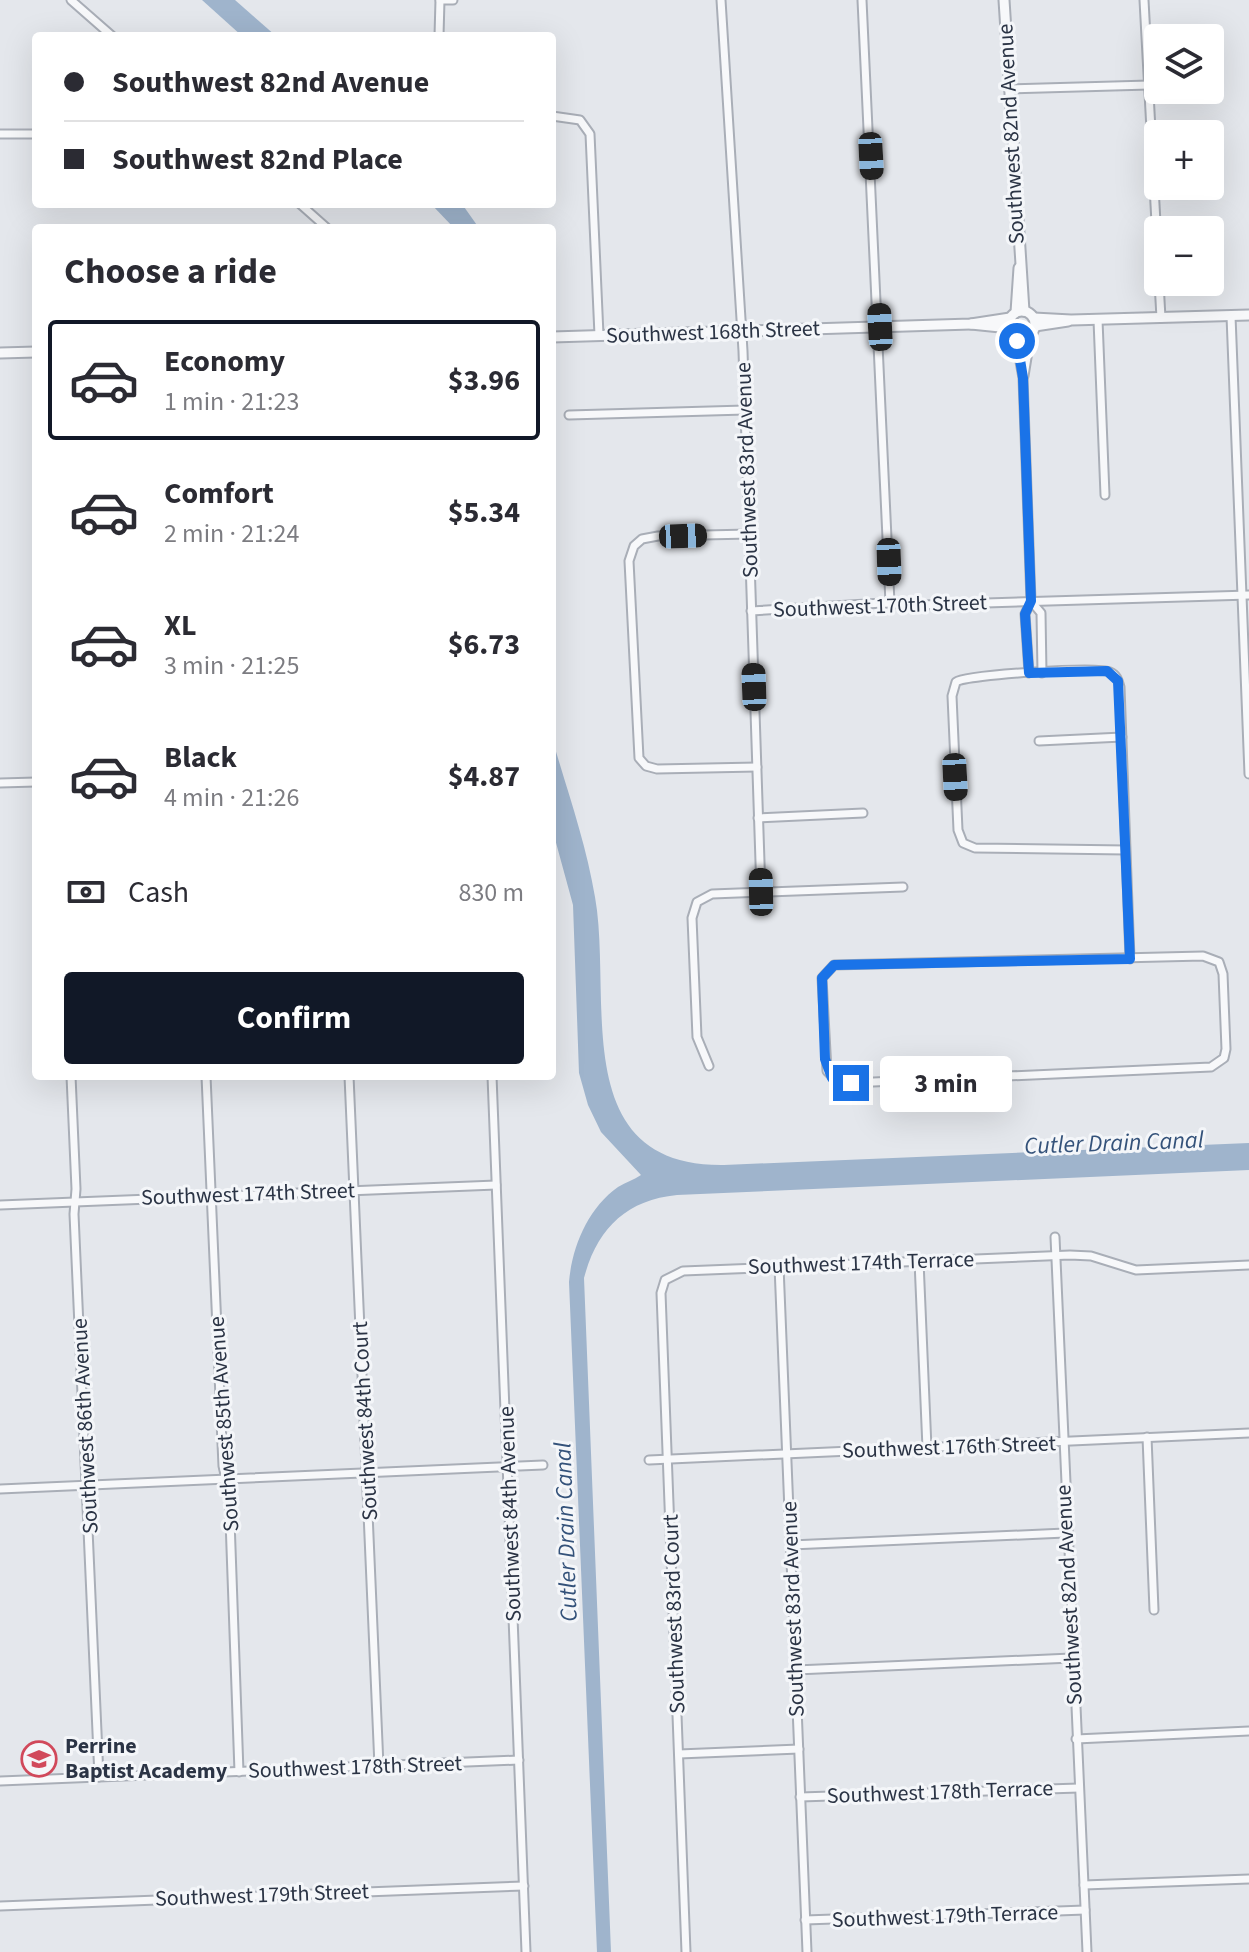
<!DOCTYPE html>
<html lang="en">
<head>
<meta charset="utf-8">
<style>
	body { margin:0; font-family:"Source Sans 3",sans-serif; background:#f2f2f3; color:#2b2b33; height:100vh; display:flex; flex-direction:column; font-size:30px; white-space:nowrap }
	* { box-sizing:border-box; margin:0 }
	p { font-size:26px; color:#7c7c81 }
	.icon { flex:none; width:44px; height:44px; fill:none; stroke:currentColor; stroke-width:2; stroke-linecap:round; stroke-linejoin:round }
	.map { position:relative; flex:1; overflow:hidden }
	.drawer { position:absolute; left:32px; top:224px; width:524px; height:856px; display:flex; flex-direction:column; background:#fff; border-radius:8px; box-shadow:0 8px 32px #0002 }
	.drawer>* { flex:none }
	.hud { position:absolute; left:32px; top:32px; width:524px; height:176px; border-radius:8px; box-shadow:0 8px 32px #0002; display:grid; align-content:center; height:176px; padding:0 32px; background:#fff }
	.buttons { position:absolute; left:1144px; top:24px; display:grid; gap:16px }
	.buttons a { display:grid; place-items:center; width:80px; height:80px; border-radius:8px; background:#fff; box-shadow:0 8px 32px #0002; font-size:40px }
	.end { position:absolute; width:36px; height:36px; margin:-18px; border:10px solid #1a73e8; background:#fff; box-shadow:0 0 0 4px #fff }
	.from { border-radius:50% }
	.bubble { position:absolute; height:56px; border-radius:8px; background:#fff; box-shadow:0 8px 32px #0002; font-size:26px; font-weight:700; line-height:56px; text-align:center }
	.car { position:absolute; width:24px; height:48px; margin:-24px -12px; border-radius:10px; box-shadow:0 0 6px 2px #0007; background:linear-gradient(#222 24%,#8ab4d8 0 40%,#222 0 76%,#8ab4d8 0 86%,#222 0) }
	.hud b { display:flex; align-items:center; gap:28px; height:76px; font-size:30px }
	.hud b+b { border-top:2px solid #e1e1e2 }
	.hud i { width:20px; height:20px; background:#2b2b33 }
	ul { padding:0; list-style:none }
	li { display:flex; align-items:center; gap:24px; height:120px; margin:0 16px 12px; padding:0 16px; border:4px solid transparent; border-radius:8px }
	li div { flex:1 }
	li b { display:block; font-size:30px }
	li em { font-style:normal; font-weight:700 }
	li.current { border-color:#111827 }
	li>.icon { width:72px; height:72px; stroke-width:1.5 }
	h2 { padding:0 32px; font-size:36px; line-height:96px }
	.pay { display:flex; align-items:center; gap:20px; height:88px; padding:0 32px; font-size:30px }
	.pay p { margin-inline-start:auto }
	.action { display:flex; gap:16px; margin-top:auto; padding:16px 32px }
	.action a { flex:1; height:92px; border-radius:8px; background:#111827; color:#fff; font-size:32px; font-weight:700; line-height:92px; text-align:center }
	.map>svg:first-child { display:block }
	.water { fill:#9fb4cc }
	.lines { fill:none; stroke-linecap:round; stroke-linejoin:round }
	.minor-casing { stroke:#a9aeb7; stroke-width:11 }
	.tertiary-casing { stroke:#a9aeb7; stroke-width:13 }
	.minor { stroke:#f7f8fa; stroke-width:7 }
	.tertiary { stroke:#f7f8fa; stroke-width:9 }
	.route { stroke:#1a73e8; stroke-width:10 }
	.labels { text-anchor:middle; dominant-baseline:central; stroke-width:6; stroke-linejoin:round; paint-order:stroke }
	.street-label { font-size:22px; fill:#2b3445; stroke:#f4f6f9 }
	.poi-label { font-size:22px; font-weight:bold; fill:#2b3445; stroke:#f4f6f9; text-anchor:start }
	.water-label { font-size:24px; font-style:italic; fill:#34527a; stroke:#f4f6f9 }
</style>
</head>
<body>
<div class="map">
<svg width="1249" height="1952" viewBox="0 0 1249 1952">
	<rect width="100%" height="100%" fill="#e4e7ec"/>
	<g class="water">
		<path d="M202,0H235L276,36H242Z"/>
		<path d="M431,204H462L479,228H454Z"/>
		<path d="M552,738C567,790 586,843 595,897C613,997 566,1167 724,1165L1249,1143V1170L677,1195C626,1200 597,1229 584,1278L611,1952H597L569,1282C572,1247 588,1208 618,1187C626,1182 634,1180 641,1175L601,1132L588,1105L579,1073L573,905L552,828Z"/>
	</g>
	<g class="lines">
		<defs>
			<g id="minor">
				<path d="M71,0L112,36"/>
				<path d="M440,0H453"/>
				<path d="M721,0L743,351L761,892"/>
				<path d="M862,0L890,603"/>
				<path d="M1144,0L1158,260"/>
				<path d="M439,36L440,0"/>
				<path d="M1009,89L1149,85"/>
				<path d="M552,116L580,120L590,134L599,335"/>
				<path d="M0,134H36"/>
				<path d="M300,204L327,228"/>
				<path d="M1159,282L1161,318"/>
				<path d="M1231,316L1249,774"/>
				<path d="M1098,320L1105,495"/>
				<path d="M1015,335L1023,378L1031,601L1025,614L1029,673"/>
				<path d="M1024,376L1031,333"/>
				<path d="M569,415L745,410"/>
				<path d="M750,534L658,536L642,539L634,546L629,561L639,758L646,766L657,769L757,767"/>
				<path d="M1031,601L1041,613L1042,673"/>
				<path d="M751,611L883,603L921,605L1249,595"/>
				<path d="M1039,741L1122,737"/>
				<path d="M0,783L36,782"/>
				<path d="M758,818L863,813"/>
				<path d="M1126,850L975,848L963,843L958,830L952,696L956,682C965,675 1097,666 1110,672C1117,675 1118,680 1120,687L1130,959"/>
				<path d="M1203,956L1219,962L1223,974L1226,1049L1224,1058L1211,1067L851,1083L837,1081L827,1071L822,978L834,965Z"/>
				<path d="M709,1066L697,1037L692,918L697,902L712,894L903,887"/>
				<path d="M71,1076L76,1189L74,1214L99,1777"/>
				<path d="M206,1076L223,1466L229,1492L239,1772"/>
				<path d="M349,1076L379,1766"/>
				<path d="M492,1076L526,1952"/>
				<path d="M0,1205L496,1185"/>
				<path d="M1055,1237L1087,1952"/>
				<path d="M919,1261L927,1448"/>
				<path d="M779,1266L807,1952"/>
				<path d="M1147,1437L1154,1610"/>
				<path d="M649,1460L1249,1433"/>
				<path d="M0,1489L543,1465"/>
				<path d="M791,1545L1065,1533"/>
				<path d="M796,1670L1071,1658"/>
				<path d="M1076,1739L1249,1731"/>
				<path d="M679,1754L799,1749"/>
				<path d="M0,1781L519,1760"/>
				<path d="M800,1797L1079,1788"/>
				<path d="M1084,1885L1249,1879"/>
				<path d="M0,1906L524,1886"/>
				<path d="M805,1920L1085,1910"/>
				<path d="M686,1952L661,1293L665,1280L683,1271L1070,1255L1091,1256L1136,1270L1249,1265"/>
			</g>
			<g id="tertiary">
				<path d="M1004,0L1024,311"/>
				<circle cx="1022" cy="324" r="13"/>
				<path d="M1016,312L1019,268"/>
				<path d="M1034,318L1071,320L1249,315"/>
				<path d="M971,324L1010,328"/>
				<path d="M1035,326L1068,321"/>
				<path d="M552,337L971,324L1010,318"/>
				<path d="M0,353L36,352"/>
			</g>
		</defs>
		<use href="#minor" class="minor-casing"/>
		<use href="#tertiary" class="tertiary-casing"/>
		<use href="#minor" class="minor"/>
		<use href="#tertiary" class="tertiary"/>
	</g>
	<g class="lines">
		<path class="route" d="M851,1083L832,1078L825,1059L822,978L834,965L1130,959L1118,681L1107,671L1029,673L1025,614L1031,601L1023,378L1017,341"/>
	</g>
	<defs>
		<symbol id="school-ring" viewBox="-11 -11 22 22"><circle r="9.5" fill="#f4f6f9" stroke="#d1495b" stroke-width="1.5"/><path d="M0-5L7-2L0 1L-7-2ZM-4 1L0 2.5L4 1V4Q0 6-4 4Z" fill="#d1495b"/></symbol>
	</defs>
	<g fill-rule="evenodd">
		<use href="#school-ring" x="19" y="1739" width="40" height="40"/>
	</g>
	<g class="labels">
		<g class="street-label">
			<text transform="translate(1011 134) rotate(-93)">Southwest 82nd Avenue</text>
			<text transform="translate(713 332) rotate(-2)">Southwest 168th Street</text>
			<text transform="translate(747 470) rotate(-92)">Southwest 83rd Avenue</text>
			<text transform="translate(880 606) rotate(-2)">Southwest 170th Street</text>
			<text transform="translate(248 1194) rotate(-2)">Southwest 174th Street</text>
			<text transform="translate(861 1263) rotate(-2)">Southwest 174th Terrace</text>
			<text transform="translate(365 1421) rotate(-93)">Southwest 84th Court</text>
			<text transform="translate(224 1424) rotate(-94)">Southwest 85th Avenue</text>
			<text transform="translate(85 1426) rotate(-93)">Southwest 86th Avenue</text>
			<text transform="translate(949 1447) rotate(-2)">Southwest 176th Street</text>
			<text transform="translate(510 1514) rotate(-92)">Southwest 84th Avenue</text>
			<text transform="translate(1069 1595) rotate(-93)">Southwest 82nd Avenue</text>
			<text transform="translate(793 1609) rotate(-92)">Southwest 83rd Avenue</text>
			<text transform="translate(674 1614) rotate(-92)">Southwest 83rd Court</text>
			<text transform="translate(355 1767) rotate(-2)">Southwest 178th Street</text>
			<text transform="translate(940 1792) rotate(-2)">Southwest 178th Terrace</text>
			<text transform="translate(262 1895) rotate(-2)">Southwest 179th Street</text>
			<text transform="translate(945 1916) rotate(-2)">Southwest 179th Terrace</text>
		</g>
		<g class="poi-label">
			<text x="65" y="1746">Perrine<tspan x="65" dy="25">Baptist Academy</tspan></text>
		</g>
		<g class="water-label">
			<text transform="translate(1114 1143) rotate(-2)">Cutler Drain Canal</text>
			<text transform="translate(566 1532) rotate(-92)">Cutler Drain Canal</text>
		</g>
	</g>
</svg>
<div class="buttons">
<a><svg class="icon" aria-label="layers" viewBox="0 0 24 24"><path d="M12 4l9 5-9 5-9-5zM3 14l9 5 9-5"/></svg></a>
<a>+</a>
<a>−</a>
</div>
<i class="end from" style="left:1017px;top:341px"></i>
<i class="end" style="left:851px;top:1083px"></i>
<div class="bubble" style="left:880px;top:1056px;width:132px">3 min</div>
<i class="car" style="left:871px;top:156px;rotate:177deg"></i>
<i class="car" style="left:880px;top:327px;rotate:357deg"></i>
<i class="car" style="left:683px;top:536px;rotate:88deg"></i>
<i class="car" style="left:889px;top:562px;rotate:178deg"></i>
<i class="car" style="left:754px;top:687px;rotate:358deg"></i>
<i class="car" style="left:955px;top:777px;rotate:177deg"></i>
<i class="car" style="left:761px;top:892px;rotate:359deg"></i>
<div class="hud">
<b><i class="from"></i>Southwest 82nd Avenue</b>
<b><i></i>Southwest 82nd Place</b>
</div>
<section class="drawer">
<h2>Choose a ride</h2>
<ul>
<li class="current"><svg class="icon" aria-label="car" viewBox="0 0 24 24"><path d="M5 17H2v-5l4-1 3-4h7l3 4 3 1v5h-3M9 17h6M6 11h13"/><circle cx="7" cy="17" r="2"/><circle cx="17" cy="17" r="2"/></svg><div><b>Economy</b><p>1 min · 21:23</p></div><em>$3.96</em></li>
<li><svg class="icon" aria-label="car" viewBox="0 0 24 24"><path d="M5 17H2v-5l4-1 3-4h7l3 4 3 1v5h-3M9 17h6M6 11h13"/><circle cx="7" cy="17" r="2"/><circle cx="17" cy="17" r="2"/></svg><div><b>Comfort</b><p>2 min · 21:24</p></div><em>$5.34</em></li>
<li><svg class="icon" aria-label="car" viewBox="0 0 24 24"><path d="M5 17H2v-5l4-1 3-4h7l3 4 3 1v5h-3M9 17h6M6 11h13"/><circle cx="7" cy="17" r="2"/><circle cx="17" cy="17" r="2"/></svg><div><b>XL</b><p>3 min · 21:25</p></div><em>$6.73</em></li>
<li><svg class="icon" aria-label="car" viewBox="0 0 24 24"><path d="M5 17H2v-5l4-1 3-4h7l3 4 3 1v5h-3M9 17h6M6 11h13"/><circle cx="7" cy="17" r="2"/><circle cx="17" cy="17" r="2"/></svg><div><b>Black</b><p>4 min · 21:26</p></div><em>$4.87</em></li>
</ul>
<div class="pay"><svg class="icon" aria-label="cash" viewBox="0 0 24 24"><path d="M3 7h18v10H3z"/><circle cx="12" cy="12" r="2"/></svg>Cash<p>830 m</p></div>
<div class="action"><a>Confirm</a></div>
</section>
</div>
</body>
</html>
